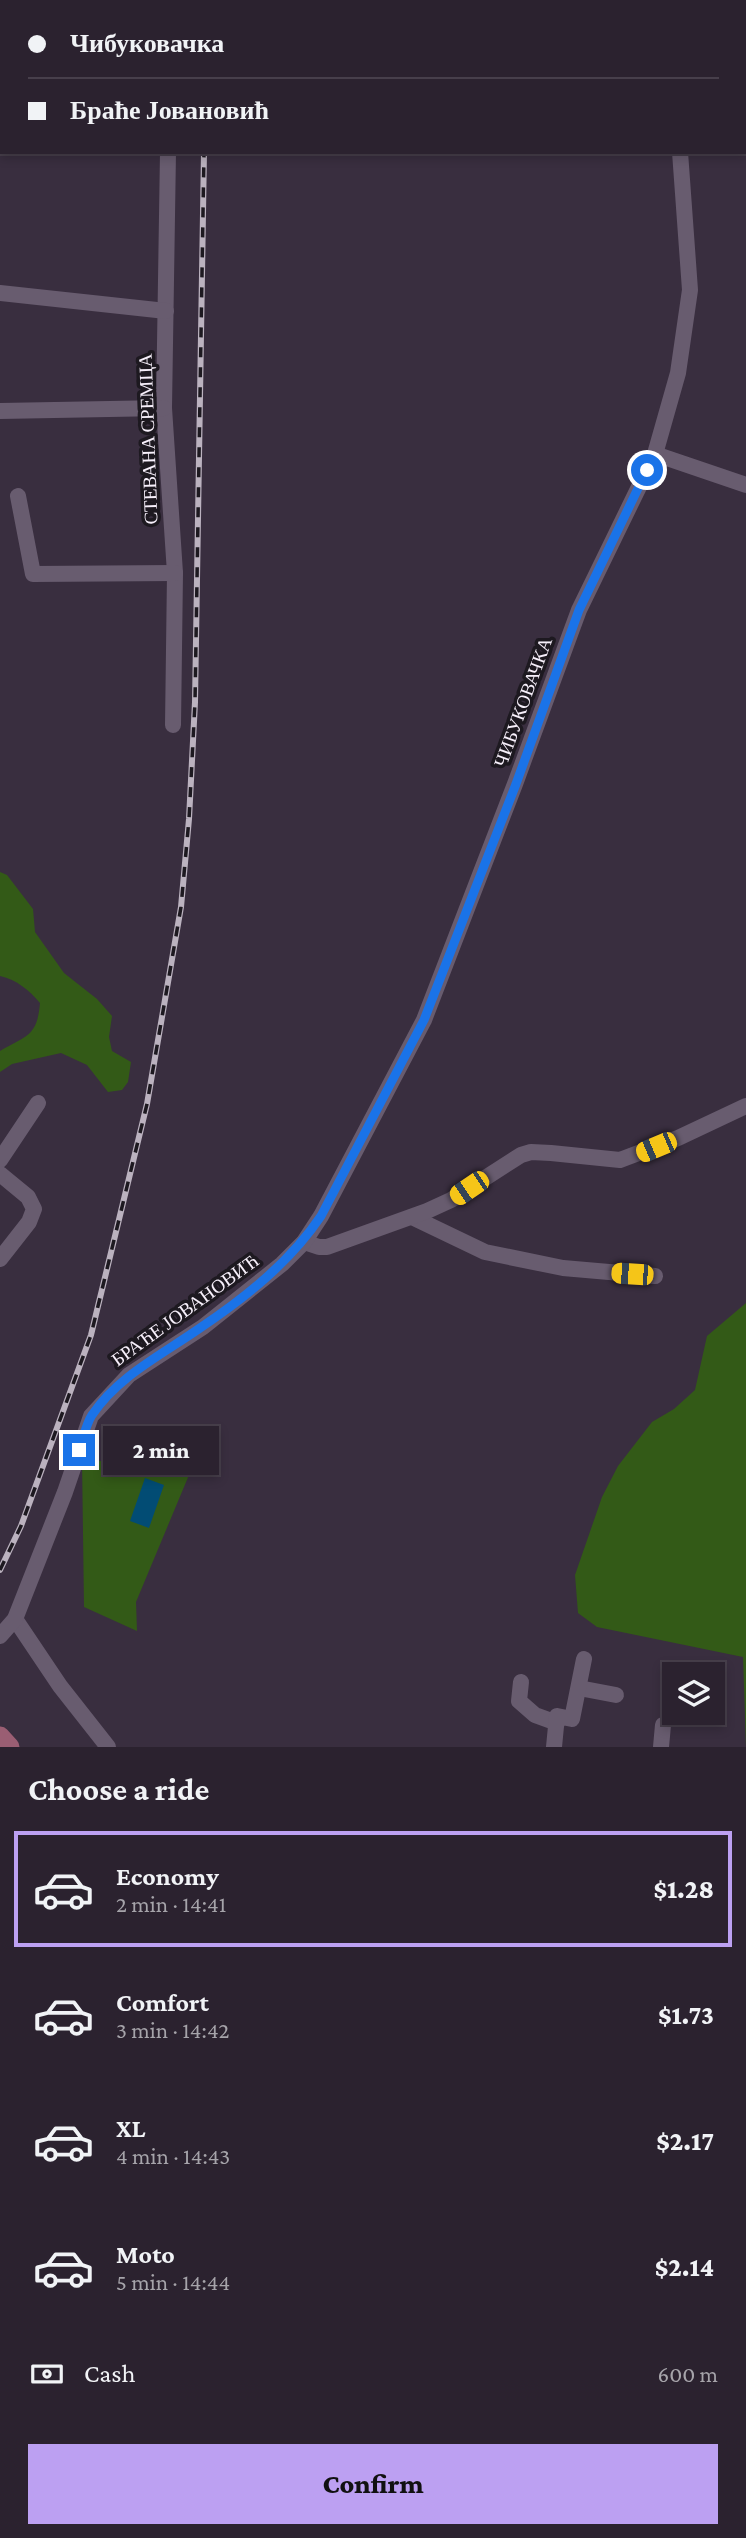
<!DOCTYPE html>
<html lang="en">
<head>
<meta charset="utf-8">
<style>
	body { margin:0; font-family:"Crimson Pro",serif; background:#372f3b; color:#f1f3f6; height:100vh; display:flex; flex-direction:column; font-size:26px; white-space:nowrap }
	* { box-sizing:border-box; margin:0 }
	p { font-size:23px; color:#a6a4aa }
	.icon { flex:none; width:38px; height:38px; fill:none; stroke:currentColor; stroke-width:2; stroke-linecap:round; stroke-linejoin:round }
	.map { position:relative; height:1747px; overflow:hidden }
	.details { display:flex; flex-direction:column; background:#2b222f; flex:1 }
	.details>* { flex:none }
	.hud { position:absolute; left:0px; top:0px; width:747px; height:154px; box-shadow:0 4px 10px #0003,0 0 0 2px #473f4b; display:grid; align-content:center; height:154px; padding:0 28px; background:#2b222f }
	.tools { position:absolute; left:662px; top:1662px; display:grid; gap:14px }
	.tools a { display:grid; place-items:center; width:63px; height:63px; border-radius:0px; background:#2b222f; box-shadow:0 4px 10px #0003,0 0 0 2px #473f4b; font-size:35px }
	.end { position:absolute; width:32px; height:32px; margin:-16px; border:9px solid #1a73e8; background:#fff; box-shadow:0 0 0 4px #fff }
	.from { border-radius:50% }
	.bubble { position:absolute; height:49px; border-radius:0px; background:#2b222f; box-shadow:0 4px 10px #0003,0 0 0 2px #473f4b; font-size:23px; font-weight:800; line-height:49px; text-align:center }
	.car { position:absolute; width:21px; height:42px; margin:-21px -10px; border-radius:9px; box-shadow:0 0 5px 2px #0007; background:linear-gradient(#f5c518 24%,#345 0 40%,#f5c518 0 76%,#345 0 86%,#f5c518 0) }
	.hud b { display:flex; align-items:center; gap:24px; height:66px; font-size:26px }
	.hud b+b { border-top:2px solid #473f4b }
	.hud i { width:18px; height:18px; background:#f1f3f6 }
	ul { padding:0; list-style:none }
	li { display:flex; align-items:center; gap:21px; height:116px; margin:0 14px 10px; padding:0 14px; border:4px solid transparent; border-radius:0px }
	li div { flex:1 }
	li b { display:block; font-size:26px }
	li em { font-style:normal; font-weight:800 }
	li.active { border-color:#bca0f2 }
	li>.icon { width:63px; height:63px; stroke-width:1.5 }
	h2 { padding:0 28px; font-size:32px; line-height:84px }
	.pay { display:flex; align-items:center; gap:18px; height:77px; padding:0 28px; font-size:26px }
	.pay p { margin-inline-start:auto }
	.primary-button { display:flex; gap:14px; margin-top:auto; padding:14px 28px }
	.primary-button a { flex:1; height:80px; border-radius:0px; background:#bca0f2; color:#111; font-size:28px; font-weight:800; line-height:80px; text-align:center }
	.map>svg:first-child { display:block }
	.green { fill:#335a17 }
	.water { fill:#024c74 }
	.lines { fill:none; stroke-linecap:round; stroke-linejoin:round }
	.minor { stroke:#685c6f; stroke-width:16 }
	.major { stroke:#9a5e73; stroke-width:19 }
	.rail-casing { stroke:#bbb2bf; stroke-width:6 }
	.rail { stroke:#1d1920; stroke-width:3.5; stroke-dasharray:10; stroke-linecap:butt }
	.route { stroke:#1a73e8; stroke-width:9 }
	.labels { text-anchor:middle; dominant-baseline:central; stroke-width:7; stroke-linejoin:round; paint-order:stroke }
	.street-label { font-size:19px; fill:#f7f0fb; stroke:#1d1920 }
</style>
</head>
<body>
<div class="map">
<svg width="746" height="1747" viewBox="0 0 746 1747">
	<rect width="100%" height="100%" fill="#392e3f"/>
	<g class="green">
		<path d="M0,872L7,875L33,909L35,932L64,973L97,999L112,1016L109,1037L112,1051L131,1062L128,1082L122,1090L108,1092L87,1065L61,1053L12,1064L0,1072V1051C27,1035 37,1037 40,1003C29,990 17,980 0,976Z"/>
		<path d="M746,1303V1747L743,1657L597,1627L578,1613L575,1575L602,1497L618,1466L652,1422L674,1409L695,1390L707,1336Z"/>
		<path d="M82,1459L164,1468L189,1475L136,1602L137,1631L84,1607Z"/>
	</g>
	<path class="water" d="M145,1478L164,1485L149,1528L130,1521Z"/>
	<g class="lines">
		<g class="minor">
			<path d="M164,0V2"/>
			<path d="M602,0L607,2"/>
			<path d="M668,0V2"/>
			<path d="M168,152L164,408L175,573L173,725"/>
			<path d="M0,293L166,311"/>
			<path d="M0,411L164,408"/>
			<path d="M655,454L746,485"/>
			<path d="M18,496L33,574L175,573"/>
			<path d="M0,1160L38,1103"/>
			<path d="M0,1174L28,1197L34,1209L29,1222L0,1259"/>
			<path d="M412,1217L485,1252L563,1268L655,1276"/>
			<path d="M304,1242L319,1247H327L427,1211L451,1200L521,1155L531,1152L551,1153L620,1160L678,1138L746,1106"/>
			<path d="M15,1619L60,1686L108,1747"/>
			<path d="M0,1636L15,1619L65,1492L91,1416L129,1375L203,1327L282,1264L304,1242L321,1216L424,1020L515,784L579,610L655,454L678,373L690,290L680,152"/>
			<path d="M521,1682L519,1701L535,1715L557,1723"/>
			<path d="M579,1688L616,1695"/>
			<path d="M554,1747L557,1716L572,1719L584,1659"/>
			<path d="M661,1747L663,1725"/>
		</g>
		<path class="major" d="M0,1736L10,1747"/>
		<defs>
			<g id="rail">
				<path d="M204,2V0"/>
				<path d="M0,1570L21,1526L91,1335L147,1104L181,907L189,819L195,702L204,152"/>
			</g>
		</defs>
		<use href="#rail" class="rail-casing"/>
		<use href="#rail" class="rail"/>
	</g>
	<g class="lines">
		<path class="route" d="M79,1450C83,1439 86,1424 92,1415C118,1376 163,1354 200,1328C246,1297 290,1262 321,1216L424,1020L516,784L579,610L647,470"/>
	</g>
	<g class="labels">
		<g class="street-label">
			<text transform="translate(148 439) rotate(-92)">СТЕВАНА СРЕМЦА</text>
			<text transform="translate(523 702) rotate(-70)">ЧИБУКОВАЧКА</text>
			<text transform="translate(185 1310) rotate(-36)">БРАЋЕ ЈОВАНОВИЋ</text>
		</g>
	</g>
</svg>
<div class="tools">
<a><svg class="icon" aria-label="layers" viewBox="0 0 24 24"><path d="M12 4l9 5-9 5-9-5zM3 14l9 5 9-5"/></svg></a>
</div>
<i class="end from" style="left:647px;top:470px"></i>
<i class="end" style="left:79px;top:1450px"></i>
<div class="bubble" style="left:103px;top:1426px;width:116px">2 min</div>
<i class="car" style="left:656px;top:1147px;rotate:247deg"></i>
<i class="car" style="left:469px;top:1188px;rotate:236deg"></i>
<i class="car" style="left:632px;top:1274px;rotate:274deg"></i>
<div class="hud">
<b><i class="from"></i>Чибуковачка</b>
<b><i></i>Браће Јовановић</b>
</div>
</div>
<section class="details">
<h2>Choose a ride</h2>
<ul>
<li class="active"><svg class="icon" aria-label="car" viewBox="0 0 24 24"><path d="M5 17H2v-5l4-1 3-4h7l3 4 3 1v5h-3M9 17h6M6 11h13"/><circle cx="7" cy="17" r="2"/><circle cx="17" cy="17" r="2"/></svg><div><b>Economy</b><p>2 min · 14:41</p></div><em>$1.28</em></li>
<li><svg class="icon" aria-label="car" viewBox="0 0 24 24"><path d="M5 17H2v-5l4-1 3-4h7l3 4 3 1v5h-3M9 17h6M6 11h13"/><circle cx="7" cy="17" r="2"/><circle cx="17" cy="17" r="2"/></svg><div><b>Comfort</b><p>3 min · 14:42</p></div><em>$1.73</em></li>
<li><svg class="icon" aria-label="car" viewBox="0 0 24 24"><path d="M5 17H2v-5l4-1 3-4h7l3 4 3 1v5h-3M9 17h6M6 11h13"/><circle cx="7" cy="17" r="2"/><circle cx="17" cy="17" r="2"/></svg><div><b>XL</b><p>4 min · 14:43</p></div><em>$2.17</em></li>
<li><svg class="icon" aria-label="car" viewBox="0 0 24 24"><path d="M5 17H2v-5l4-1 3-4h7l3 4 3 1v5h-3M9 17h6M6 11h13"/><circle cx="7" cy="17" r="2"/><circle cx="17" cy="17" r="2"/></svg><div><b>Moto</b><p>5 min · 14:44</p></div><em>$2.14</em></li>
</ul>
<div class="pay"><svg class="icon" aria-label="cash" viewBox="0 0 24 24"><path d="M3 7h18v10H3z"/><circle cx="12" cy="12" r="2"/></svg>Cash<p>600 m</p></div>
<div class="primary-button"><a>Confirm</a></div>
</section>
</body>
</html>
